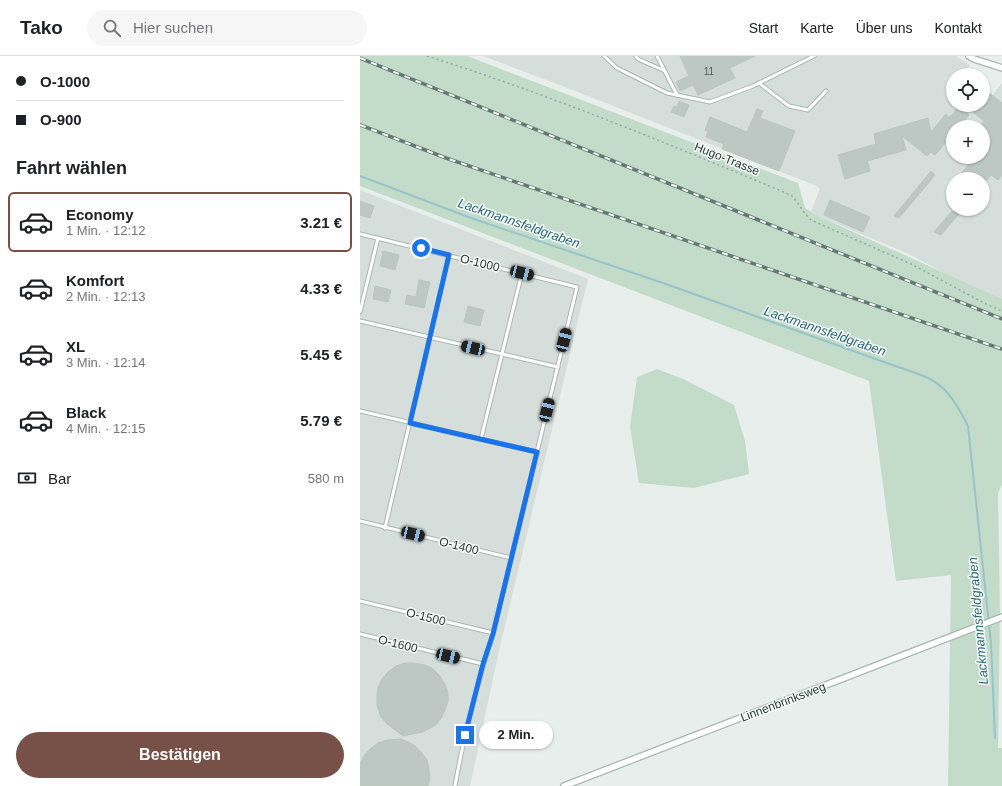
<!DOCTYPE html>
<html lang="de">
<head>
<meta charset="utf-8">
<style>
	body { margin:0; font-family:Helvetica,sans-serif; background:#f6f6f6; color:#202124; height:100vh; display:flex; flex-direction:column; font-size:15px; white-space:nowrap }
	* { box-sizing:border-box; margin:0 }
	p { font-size:13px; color:#757577 }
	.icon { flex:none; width:22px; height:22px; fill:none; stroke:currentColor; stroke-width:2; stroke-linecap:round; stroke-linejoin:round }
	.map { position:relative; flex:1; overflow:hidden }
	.drawer { display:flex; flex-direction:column; background:#fff; width:360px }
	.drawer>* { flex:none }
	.top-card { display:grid; align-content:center; height:88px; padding:0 16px; background:#fff }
	.buttons { position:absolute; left:586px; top:12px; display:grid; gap:8px }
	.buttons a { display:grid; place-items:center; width:44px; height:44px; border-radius:50%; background:#fff; box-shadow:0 1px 3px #0004; font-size:20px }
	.end { position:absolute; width:18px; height:18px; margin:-9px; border:5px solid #1a73e8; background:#fff; box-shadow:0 0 0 2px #fff }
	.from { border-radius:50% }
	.bubble { position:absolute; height:28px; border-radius:14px; background:#fff; box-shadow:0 1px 3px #0004; font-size:13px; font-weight:700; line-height:28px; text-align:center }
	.car { position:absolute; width:12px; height:24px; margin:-12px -6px; border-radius:5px; box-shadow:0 0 3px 1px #0007; background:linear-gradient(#222 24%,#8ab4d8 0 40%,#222 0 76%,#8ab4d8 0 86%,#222 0) }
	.top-card b { display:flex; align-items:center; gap:14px; height:38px; font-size:15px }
	.top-card b+b { border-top:1px solid #e0e0e0 }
	.top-card i { width:10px; height:10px; background:#202124 }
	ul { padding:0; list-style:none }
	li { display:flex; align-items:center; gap:12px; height:60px; margin:0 8px 6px; padding:0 8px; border:2px solid transparent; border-radius:6px }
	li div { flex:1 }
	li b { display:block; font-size:15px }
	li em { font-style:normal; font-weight:700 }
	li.selected { border-color:#775147 }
	li>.icon { width:36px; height:36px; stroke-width:1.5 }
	h2 { padding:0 16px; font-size:18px; line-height:48px }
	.pay { display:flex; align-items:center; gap:10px; height:44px; padding:0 16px; font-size:15px }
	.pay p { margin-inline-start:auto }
	.action { display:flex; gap:8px; margin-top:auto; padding:8px 16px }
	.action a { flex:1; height:46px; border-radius:24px; background:#775147; color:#fff; font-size:16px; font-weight:700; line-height:46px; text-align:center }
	header { display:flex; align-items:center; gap:24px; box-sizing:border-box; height:56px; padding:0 20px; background:#fff; border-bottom:1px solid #e0e0e0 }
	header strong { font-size:19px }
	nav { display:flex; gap:22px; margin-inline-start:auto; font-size:14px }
	.search { width:280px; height:36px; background:#f6f6f6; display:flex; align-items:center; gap:10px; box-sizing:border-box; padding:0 14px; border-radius:22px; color:#757577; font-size:15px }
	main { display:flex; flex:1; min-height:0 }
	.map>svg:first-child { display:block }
	.built { fill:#d5deda; fill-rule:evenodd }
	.green { fill:#c3dcc9 }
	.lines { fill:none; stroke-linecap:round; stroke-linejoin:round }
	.stream { stroke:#97c4cb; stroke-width:2 }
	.building { fill:#bdc8c4; stroke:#bac7c1 }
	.lane-casing { stroke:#aab6b2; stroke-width:5 }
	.street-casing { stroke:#aab6b2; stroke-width:8 }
	.path { stroke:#8cada2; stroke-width:1.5; stroke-dasharray:2 3; stroke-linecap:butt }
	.lane { stroke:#fff; stroke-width:3 }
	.street { stroke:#fff; stroke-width:5.5 }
	.rail-casing { stroke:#637973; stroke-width:3.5 }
	.rail { stroke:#f7faf9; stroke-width:2; stroke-dasharray:6; stroke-linecap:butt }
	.route { stroke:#1a73e8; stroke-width:5 }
	.labels { text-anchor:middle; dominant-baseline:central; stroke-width:3; stroke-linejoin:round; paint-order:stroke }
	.number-label { font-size:10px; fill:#4d605b }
	.street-label { font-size:12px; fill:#283e38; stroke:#f7faf9 }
	.water-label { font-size:13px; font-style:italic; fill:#286873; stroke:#f7faf9 }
</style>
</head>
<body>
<header>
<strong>Tako</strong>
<div class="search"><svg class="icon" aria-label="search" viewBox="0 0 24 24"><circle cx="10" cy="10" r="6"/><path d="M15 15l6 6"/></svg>Hier suchen</div>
<nav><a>Start</a><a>Karte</a><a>Über uns</a><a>Kontakt</a></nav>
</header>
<main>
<section class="drawer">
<div class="top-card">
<b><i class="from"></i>O-1000</b>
<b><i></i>O-900</b>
</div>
<h2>Fahrt wählen</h2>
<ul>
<li class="selected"><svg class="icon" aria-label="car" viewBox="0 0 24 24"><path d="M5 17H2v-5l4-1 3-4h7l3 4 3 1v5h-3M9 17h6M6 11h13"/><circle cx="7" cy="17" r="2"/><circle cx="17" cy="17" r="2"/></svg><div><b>Economy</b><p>1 Min. · 12:12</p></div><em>3.21 €</em></li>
<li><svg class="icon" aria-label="car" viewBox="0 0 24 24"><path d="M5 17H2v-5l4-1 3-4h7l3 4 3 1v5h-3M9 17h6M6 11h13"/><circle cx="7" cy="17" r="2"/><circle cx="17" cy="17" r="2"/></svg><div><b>Komfort</b><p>2 Min. · 12:13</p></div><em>4.33 €</em></li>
<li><svg class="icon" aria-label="car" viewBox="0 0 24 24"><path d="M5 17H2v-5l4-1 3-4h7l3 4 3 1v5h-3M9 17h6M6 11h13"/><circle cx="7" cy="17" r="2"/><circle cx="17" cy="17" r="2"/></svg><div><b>XL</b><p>3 Min. · 12:14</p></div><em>5.45 €</em></li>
<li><svg class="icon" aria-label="car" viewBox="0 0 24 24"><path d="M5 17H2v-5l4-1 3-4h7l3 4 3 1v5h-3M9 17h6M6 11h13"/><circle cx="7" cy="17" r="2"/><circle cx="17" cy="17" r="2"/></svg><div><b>Black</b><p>4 Min. · 12:15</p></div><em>5.79 €</em></li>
</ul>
<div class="pay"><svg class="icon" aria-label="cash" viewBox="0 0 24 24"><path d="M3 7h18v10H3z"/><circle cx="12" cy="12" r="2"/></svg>Bar<p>580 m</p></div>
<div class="action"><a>Bestätigen</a></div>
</section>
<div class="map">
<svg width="642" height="730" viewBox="0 0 642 730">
	<rect width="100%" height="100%" fill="#e7eeeb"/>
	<g class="built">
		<path d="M123,0H596L610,9L604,19H593V36L592,38L593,40V49H605L617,58L642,27V248L549,198L460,161L451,155L460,133L457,130L223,38ZM593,71H623V101H593ZM593,123H623V153H593Z"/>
		<path d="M0,134L228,223L140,590L110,730H0Z"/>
	</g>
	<g class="green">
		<path d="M0,0H107L438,127L445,152L460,161L642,243V428L638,437L640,556L638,692H642V730H588L591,519L536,525L509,325L0,130Z"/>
		<path d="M297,313L323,323L374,349L385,385L389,418L334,432L279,427L270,371L277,321Z"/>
	</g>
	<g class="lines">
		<path class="stream" d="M0,120L111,162L303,227L541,312C550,315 560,318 570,323C588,332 599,352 608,370L631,587L635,682"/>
	</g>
	<g class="building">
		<path d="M320,0H395L370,12L375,22L338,39L333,29L320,35L316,26L329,20Z"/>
		<path d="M623,32L642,47V119L638,124L631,119L623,128V123H596L613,104L609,101H623V71H619L624,65L612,55L617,49H623Z"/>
		<path d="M319,45L329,49L324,61L311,56L314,50L317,51Z"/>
		<path d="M599,51L609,59L599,71H593V78L575,99L571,96L567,100L542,80L546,94L507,105L510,115L485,123L478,99L516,88L514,78L561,64L568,62L571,76L586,58L589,62Z"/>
		<path d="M397,53L403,55L400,62L435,75L419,115L362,93L364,88L346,81L348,75L345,74L350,61L387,76Z"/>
		<path d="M571,115L575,119L566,130L539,162L534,160Z"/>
		<path d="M470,144L510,161L503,176L464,159Z"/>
		<path d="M0,145L14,150L10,162L0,159Z"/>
		<path d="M595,153H603L581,179L574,176L592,155L593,156Z"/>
		<path d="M23,195L39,199L35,214L20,210Z"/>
		<path d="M59,224L70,226L64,252L45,248L47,239L56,241Z"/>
		<path d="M15,230L31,234L28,246L13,243Z"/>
		<path d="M108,250L124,254L120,270L104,266Z"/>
		<path d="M45,607H53L65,609L72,612L79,619L85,628L88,637V646L82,661L76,669L63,676L43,680L27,668L21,661L17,650V640L18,631L22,623L28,616L36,610Z"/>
		<path d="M41,683L54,689L61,696L67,704L69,713L70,723L68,730H0V708L4,700L10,693L18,687L27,684Z"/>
	</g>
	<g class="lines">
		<defs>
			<g id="lane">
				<path d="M244,0L257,12L307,37L350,46L393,30L454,0"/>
				<path d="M276,0L278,3L305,15"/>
				<path d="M297,0L317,39"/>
				<path d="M399,27L429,50L448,54L466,35"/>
				<path d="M0,178L217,231L133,577C117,628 104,678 95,730"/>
				<path d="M0,256L18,182"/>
				<path d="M0,265L198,311"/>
				<path d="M0,355L177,396"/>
				<path d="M121,383L162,217"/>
				<path d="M0,465L151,502"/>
				<path d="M25,472L89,199"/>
				<path d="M0,545L133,577"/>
				<path d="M0,578L123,608"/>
			</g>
			<g id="street">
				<path d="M609,0L614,3L642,12"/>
				<path d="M204,730L642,561"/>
			</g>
		</defs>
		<use href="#lane" class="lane-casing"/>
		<use href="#street" class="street-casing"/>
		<path class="path" d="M67,0C191,39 311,89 431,139C439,147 443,157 451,164L551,208L626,248L642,255"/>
		<use href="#lane" class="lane"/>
		<use href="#street" class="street"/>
		<defs>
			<g id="rail">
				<path d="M0,2L642,263"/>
				<path d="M0,69L86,102L642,293"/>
			</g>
		</defs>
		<use href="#rail" class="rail-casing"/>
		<use href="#rail" class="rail"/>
	</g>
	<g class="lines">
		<path class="route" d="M61,192L89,199L50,367L177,396L133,578L123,608L105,679"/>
	</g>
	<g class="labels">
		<g class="number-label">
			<text x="349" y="15">11</text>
		</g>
		<g class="street-label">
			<text transform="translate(367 103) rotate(22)">Hugo-Trasse</text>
			<text transform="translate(120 207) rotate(14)">O-1000</text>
			<text transform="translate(99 490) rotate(14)">O-1400</text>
			<text transform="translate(66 561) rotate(14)">O-1500</text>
			<text transform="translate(38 588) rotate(14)">O-1600</text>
			<text transform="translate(423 646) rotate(-21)">Linnenbrinksweg</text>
		</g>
		<g class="water-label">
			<text transform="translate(159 167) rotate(19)">Lackmannsfeldgraben</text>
			<text transform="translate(465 275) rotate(19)">Lackmannsfeldgraben</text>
			<text transform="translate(618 565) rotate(-95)">Lackmannsfeldgraben</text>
		</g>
	</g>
</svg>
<div class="buttons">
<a><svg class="icon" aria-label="locate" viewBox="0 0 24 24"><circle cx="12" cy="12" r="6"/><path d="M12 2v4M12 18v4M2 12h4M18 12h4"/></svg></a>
<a>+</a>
<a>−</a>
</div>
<i class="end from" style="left:61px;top:192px"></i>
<i class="end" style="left:105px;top:679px"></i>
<div class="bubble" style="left:119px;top:665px;width:74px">2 Min.</div>
<i class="car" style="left:162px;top:217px;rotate:104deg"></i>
<i class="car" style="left:204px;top:284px;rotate:14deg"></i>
<i class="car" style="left:113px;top:292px;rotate:283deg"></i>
<i class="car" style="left:187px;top:354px;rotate:14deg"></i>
<i class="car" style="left:53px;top:478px;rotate:104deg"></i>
<i class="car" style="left:88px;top:600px;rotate:104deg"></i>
</div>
</main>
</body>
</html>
